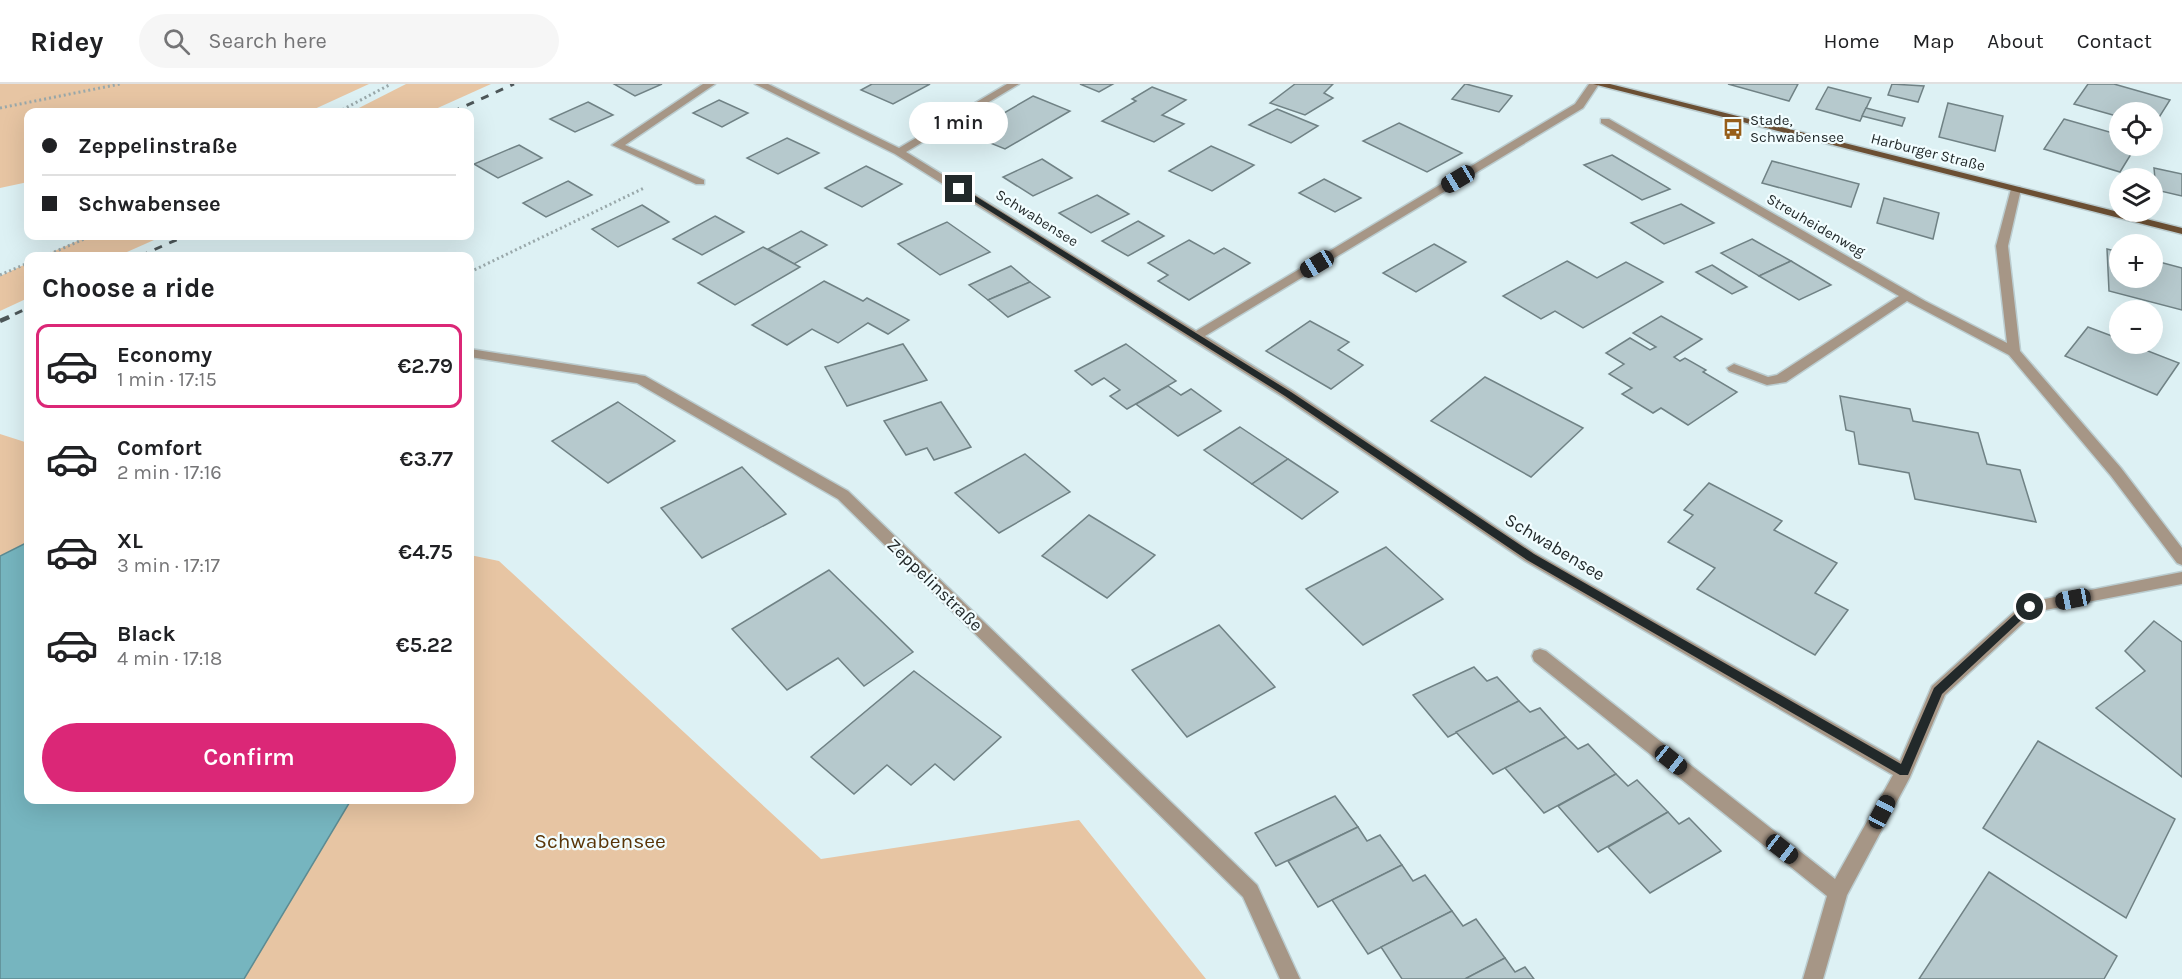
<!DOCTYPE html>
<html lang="en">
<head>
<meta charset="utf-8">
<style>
	body { margin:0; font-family:Karla,sans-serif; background:#f6f6f6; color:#202124; height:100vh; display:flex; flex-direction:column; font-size:22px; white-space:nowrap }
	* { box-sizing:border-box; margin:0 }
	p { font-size:20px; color:#757577 }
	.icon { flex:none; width:33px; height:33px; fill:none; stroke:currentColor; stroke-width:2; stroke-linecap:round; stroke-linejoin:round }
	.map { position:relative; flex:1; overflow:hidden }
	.sheet { position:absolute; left:24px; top:168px; width:450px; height:552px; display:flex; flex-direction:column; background:#fff; border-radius:12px; box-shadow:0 6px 24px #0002 }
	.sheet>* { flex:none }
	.hud { position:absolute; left:24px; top:24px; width:450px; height:132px; border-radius:12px; box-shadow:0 6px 24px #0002; display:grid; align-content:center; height:132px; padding:0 18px; background:#fff }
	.controls { position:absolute; left:2109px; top:18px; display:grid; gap:12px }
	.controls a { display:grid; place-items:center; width:54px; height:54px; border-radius:50%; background:#fff; box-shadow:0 6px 24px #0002; font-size:30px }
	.end { position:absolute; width:27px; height:27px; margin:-14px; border:8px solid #22292a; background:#fff; box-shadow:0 0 0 3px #fff }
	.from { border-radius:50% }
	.bubble { position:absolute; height:42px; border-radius:21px; background:#fff; box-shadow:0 6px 24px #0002; font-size:20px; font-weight:600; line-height:42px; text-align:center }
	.car { position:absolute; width:18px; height:36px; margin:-18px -9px; border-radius:8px; box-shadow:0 0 4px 2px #0007; background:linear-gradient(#222 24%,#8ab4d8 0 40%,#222 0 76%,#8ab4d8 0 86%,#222 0) }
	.hud b { display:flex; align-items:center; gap:21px; height:57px; font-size:22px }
	.hud b+b { border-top:2px solid #e0e0e0 }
	.hud i { width:15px; height:15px; background:#202124 }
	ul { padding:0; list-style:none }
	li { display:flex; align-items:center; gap:18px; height:84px; margin:0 12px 9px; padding:0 6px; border:3px solid transparent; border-radius:12px }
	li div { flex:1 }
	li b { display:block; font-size:22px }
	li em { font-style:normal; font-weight:600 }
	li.current { border-color:#db2777 }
	li>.icon { width:54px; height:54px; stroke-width:1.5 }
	h2 { padding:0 18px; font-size:27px; line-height:72px }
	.primary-button { display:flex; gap:12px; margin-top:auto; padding:12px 18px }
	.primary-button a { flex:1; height:69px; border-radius:36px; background:#db2777; color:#fff; font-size:24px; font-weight:600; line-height:69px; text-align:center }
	header { display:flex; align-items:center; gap:36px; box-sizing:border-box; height:84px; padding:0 30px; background:#fff; border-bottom:2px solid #e0e0e0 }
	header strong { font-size:28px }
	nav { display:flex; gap:33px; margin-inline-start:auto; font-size:21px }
	.search { width:420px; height:54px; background:#f6f6f6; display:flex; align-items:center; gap:15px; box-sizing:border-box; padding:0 21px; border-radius:33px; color:#757577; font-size:22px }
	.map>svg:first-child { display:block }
	.green { fill:#e7c5a3 }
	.water { fill:#76b5bf; stroke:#5d8b92; stroke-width:1.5 }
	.building { fill:#b6c9cd; stroke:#708285; stroke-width:1.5 }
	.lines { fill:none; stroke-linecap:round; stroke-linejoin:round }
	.minor-casing { stroke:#bbcdd0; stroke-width:3 }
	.major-casing { stroke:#bbcdd0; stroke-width:3 }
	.path { stroke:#99a8aa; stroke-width:3; stroke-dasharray:2 3; stroke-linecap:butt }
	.minor { fill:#a69686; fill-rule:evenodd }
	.major { fill:#6b4f33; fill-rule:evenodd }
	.rail-far1 { stroke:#4d5759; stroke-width:3; stroke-dasharray:8 8; stroke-linecap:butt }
	.rail { stroke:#4d5759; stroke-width:4.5; stroke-dasharray:10 10; stroke-linecap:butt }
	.route { fill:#22292a }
	.labels { text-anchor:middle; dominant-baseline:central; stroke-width:4.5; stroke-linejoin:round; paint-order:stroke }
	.far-poi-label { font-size:15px; fill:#22292a; stroke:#f1fdff; text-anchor:start }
	.far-street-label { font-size:15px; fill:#22292a; stroke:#f1fdff }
	.street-label { font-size:18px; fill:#22292a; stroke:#f1fdff }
	.near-park-label { font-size:21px; fill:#5a3507; stroke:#f1fdff }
</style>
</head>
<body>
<header>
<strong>Ridey</strong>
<div class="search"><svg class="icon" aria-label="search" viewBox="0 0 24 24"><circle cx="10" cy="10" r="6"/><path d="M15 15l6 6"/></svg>Search here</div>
<nav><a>Home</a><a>Map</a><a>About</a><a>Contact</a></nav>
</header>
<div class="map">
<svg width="2182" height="895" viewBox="0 0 2182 895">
	<rect width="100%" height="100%" fill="#ddf1f4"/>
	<g class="green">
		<path d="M0,0H369L308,28H28V98L0,104Z"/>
		<path d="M406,0H491L429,28H351Z"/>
		<path d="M89,152H163L118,172H43Z"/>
		<path d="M28,179V214L0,227V192Z"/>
		<path d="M0,350L28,359V716H470V471L499,477L821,775L1079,736L1206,895H0Z"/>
	</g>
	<path class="water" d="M28,458V716H351L244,895H0V472Z"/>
	<g class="building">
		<path d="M614,0H662L635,12Z"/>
		<path d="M872,0H930L893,20L861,6Z"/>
		<path d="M1080,0H1113L1099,8Z"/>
		<path d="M1295,0H1333L1324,9L1333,14L1305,31L1270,19Z"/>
		<path d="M1465,0H1466L1512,12L1499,28L1452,15Z"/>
		<path d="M1728,0H1798L1789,17Z"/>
		<path d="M1892,0L1924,2L1918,18L1888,11Z"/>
		<path d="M2088,0H2114L2170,16L2153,43L2152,28H2120V33L2074,20Z"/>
		<path d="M1152,3L1186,16L1162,31L1184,40L1154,58L1102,37L1136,17L1132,15Z"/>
		<path d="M1828,3L1871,14L1860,37L1816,25Z"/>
		<path d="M1033,12L1070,27L1005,65L968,50Z"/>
		<path d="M719,16L748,29L722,43L693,29Z"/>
		<path d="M588,18L613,31L575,48L550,35Z"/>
		<path d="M1948,19L2003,32L1995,67L1939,53Z"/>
		<path d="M1866,24L1905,34L1902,42L1862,32Z"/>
		<path d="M1277,25L1318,42L1291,59L1249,41Z"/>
		<path d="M2064,35L2120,51V62H2136L2120,88L2044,65Z"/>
		<path d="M1399,39L1462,69L1427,88L1363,57Z"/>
		<path d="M787,54L819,69L778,90L747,74Z"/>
		<path d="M519,61L542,74L498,94L474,80Z"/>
		<path d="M1211,62L1254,81L1212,107L1169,87Z"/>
		<path d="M1612,71L1670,105L1642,116L1584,81Z"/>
		<path d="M1042,75L1072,94L1033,112L1003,93Z"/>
		<path d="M1772,77L1859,100L1851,123L1762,99Z"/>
		<path d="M866,82L902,100L862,123L825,104Z"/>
		<path d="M2154,84L2182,90V112L2156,106Z"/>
		<path d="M1324,95L1361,114L1335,128L1299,109Z"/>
		<path d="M568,97L592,111L546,133L523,119Z"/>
		<path d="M1097,111L1129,130L1091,149L1059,129Z"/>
		<path d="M1884,114L1939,129L1933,155L1877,139Z"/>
		<path d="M1681,120L1714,139L1664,160L1631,139Z"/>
		<path d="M642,121L669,138L618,163L592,145Z"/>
		<path d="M715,132L744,148L702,171L673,155Z"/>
		<path d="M1138,137L1164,152L1128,172L1102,157Z"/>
		<path d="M947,138L990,168L940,191L898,160Z"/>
		<path d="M801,147L827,161L794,180L768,165Z"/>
		<path d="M1752,155L1791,177L1759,192L1721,169Z"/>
		<path d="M1189,156L1214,170L1224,164L1250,179L1189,216L1158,197L1168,191L1148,179Z"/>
		<path d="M1434,160L1466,178L1416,208L1383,189Z"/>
		<path d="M763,163L800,183L735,221L698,199Z"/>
		<path d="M2107,165L2120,168V194H2152V176L2182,184V226L2109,207Z"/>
		<path d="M1567,177L1597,194L1626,178L1663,198L1583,244L1555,227L1541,235L1503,212Z"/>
		<path d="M1791,177L1831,201L1799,216L1759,192Z"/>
		<path d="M1712,181L1747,203L1732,210L1696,188Z"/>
		<path d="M1011,182L1030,198L988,216L969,201Z"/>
		<path d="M824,197L863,217L867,214L909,236L888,250L868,239L838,259L812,245L787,261L752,241Z"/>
		<path d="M1030,198L1050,213L1008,233L988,216Z"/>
		<path d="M1661,232L1702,255L1674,273L1680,277L1685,274L1706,286L1703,288L1737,308L1688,341L1661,324L1653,329L1622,310L1632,304L1609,290L1624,280L1606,269L1630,254L1650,266L1656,263L1633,249Z"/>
		<path d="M1310,237L1349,258L1338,266L1363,281L1331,305L1266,267Z"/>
		<path d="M2088,243L2120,255V260H2130L2179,279L2157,311L2065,272Z"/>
		<path d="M903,260L927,296L847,322L825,283Z"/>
		<path d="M1126,260L1176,297L1127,325L1110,312L1120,306L1104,294L1092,301L1075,287Z"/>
		<path d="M1485,293L1583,344L1531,393L1431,337Z"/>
		<path d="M1168,302L1181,311L1191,305L1221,327L1178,352L1136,320Z"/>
		<path d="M1840,312L1910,325L1913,337L1978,349L1987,380L2020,386L2036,438L1915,415L1909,389L1859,380L1854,348L1846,346Z"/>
		<path d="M618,318L675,357L608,399L552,357Z"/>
		<path d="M941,318L971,363L934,376L927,364L906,371L884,337Z"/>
		<path d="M1240,343L1288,375L1252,400L1204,366Z"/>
		<path d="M1025,370L1070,408L999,449L955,409Z"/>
		<path d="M1288,375L1338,408L1302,435L1252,400Z"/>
		<path d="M742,383L786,430L702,474L661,424Z"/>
		<path d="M1709,399L1782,437L1774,446L1837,479L1815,509L1848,526L1815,571L1697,505L1715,484L1668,458L1693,431L1684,426Z"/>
		<path d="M1089,431L1155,471L1107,514L1042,472Z"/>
		<path d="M1386,463L1443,515L1363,561L1306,505Z"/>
		<path d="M829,486L913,568L864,602L838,574L787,606L732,545Z"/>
		<path d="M2154,537L2182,558V693L2096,624L2145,587L2125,567Z"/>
		<path d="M1219,541L1275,603L1187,653L1132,586Z"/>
		<path d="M1474,583L1487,597L1497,593L1519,617L1448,653L1413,611Z"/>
		<path d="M914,587L1001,653L954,696L935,680L911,701L887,681L854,710L811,673Z"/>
		<path d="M1519,617L1530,628L1540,624L1566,653L1493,690L1456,648Z"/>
		<path d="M1566,653L1578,665L1588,660L1616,690L1544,729L1505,684Z"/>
		<path d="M2038,657L2175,735L2126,834L1983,744Z"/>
		<path d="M1616,690L1628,702L1637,696L1668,728L1598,768L1558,722Z"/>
		<path d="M1335,712L1358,743L1276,782L1255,749Z"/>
		<path d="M1668,728L1679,740L1689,734L1721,767L1650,809L1608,763Z"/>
		<path d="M1358,743L1367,757L1380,751L1402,781L1318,823L1288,777Z"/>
		<path d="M1402,781L1413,797L1425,791L1452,827L1368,870L1332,816Z"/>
		<path d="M1989,788L2117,872L2104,895H1919Z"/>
		<path d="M1452,827L1463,842L1476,835L1505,874L1465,895H1402L1381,863Z"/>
		<path d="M1505,874L1515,888L1525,883L1534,895H1465Z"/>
	</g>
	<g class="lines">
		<defs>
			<g id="minor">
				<path d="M703,0H715L625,61L704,96V100H696L612,61Z"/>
				<path d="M755,0H768L899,64L1007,0H1019L906,68L1196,247L1575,20L1589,0H1599L1583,24L1205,252L1293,307L1535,469L1900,677L1932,602L2024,519L2182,488V500L2035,528L1945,611L1910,693L1847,811L1823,895H1803L1827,812L1534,577L1532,572L1534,567L1540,565L1546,567L1835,795L1893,691L1525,477L1283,313L895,70Z"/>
				<path d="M1601,35H1609L1925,217L2007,259L1996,162L2011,105L2012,103H2020L2021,105L2008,162L2020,267L2121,384L2182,464V481L2177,479L2111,392L2009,271L1907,217L1786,298L1767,301L1729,287L1727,284L1734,280L1768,293L1777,291L1899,212L1601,39Z"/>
				<path d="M470,265L645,292L848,407L1257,801L1300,895H1280L1243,813L838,415L637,299L470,273Z"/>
			</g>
			<path id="major" d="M1593,0H1610L2182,144V150Z"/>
		</defs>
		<use href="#minor" class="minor-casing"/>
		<use href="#major" class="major-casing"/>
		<g class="path">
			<path d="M0,24L120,0"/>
			<path d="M338,28L391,0"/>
			<path d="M45,172L91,152"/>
			<path d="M470,188L644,104"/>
			<path d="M0,191L28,179"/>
		</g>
		<use href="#minor" class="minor"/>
		<use href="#major" class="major"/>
		<g class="rail-far1">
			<path d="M452,28L514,0"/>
			<path d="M140,172L185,152"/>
			<path d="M15,230L28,224"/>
		</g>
		<path class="rail" d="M0,237L18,229"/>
	</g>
	<path class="route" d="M956,103H961L1291,308L1534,470L1901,680L1934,604L2026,520H2034L2035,523L1942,610L1908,691H1900L1527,476L1285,312L956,106Z"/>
	<defs>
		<symbol id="bus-bare" viewBox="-9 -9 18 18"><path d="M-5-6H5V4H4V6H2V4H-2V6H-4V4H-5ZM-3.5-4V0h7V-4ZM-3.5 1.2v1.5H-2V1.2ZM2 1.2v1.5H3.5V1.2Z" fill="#965e19" stroke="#f1fdff" stroke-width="2.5" paint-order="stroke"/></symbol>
	</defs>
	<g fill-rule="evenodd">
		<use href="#bus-bare" x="1718" y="30" width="30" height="30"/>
	</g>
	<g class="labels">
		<g class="far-poi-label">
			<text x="1750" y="36">Stade,<tspan x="1750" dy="17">Schwabensee</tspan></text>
		</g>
		<g class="far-street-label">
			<text transform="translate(1928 68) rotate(14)">Harburger Straße</text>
			<text transform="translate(1037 134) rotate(32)">Schwabensee</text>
			<text transform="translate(1816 141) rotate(30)">Streuheidenweg</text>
		</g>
		<g class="street-label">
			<text transform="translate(1555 463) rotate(31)">Schwabensee</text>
			<text transform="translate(935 501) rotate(44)">Zeppelinstraße</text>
		</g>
		<g class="near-park-label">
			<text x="600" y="757">Schwabensee</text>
		</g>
	</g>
</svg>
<div class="controls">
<a><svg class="icon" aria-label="locate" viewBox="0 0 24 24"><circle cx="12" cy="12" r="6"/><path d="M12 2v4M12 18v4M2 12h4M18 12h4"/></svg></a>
<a><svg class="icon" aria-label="layers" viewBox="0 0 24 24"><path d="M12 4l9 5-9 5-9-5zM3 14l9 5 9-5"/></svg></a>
<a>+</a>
<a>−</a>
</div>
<i class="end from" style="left:2030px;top:523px"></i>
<i class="end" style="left:959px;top:105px"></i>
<div class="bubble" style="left:909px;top:18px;width:99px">1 min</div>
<i class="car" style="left:1458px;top:95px;rotate:239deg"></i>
<i class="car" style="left:1317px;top:180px;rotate:239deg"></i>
<i class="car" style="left:2073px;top:515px;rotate:259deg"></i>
<i class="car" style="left:1671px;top:676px;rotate:129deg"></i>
<i class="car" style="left:1882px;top:728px;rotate:28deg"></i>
<i class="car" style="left:1782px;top:765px;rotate:128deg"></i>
<div class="hud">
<b><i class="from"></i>Zeppelinstraße</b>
<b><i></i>Schwabensee</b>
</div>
<section class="sheet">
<h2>Choose a ride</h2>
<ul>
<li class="current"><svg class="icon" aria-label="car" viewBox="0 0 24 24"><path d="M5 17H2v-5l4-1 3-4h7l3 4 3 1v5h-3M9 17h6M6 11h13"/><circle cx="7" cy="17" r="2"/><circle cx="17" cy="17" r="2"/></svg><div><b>Economy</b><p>1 min · 17:15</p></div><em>€2.79</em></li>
<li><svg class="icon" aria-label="car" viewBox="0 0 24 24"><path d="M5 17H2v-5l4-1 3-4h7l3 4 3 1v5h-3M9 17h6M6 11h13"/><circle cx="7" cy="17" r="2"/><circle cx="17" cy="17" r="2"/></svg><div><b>Comfort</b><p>2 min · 17:16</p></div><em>€3.77</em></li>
<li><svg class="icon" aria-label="car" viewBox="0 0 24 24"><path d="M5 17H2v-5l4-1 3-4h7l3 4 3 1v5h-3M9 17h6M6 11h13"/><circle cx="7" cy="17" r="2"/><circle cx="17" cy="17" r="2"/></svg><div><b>XL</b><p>3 min · 17:17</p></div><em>€4.75</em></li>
<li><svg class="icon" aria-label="car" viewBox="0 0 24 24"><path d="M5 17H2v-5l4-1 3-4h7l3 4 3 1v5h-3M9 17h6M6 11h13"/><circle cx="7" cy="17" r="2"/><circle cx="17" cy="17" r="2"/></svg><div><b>Black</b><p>4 min · 17:18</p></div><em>€5.22</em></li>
</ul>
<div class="primary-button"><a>Confirm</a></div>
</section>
</div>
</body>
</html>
